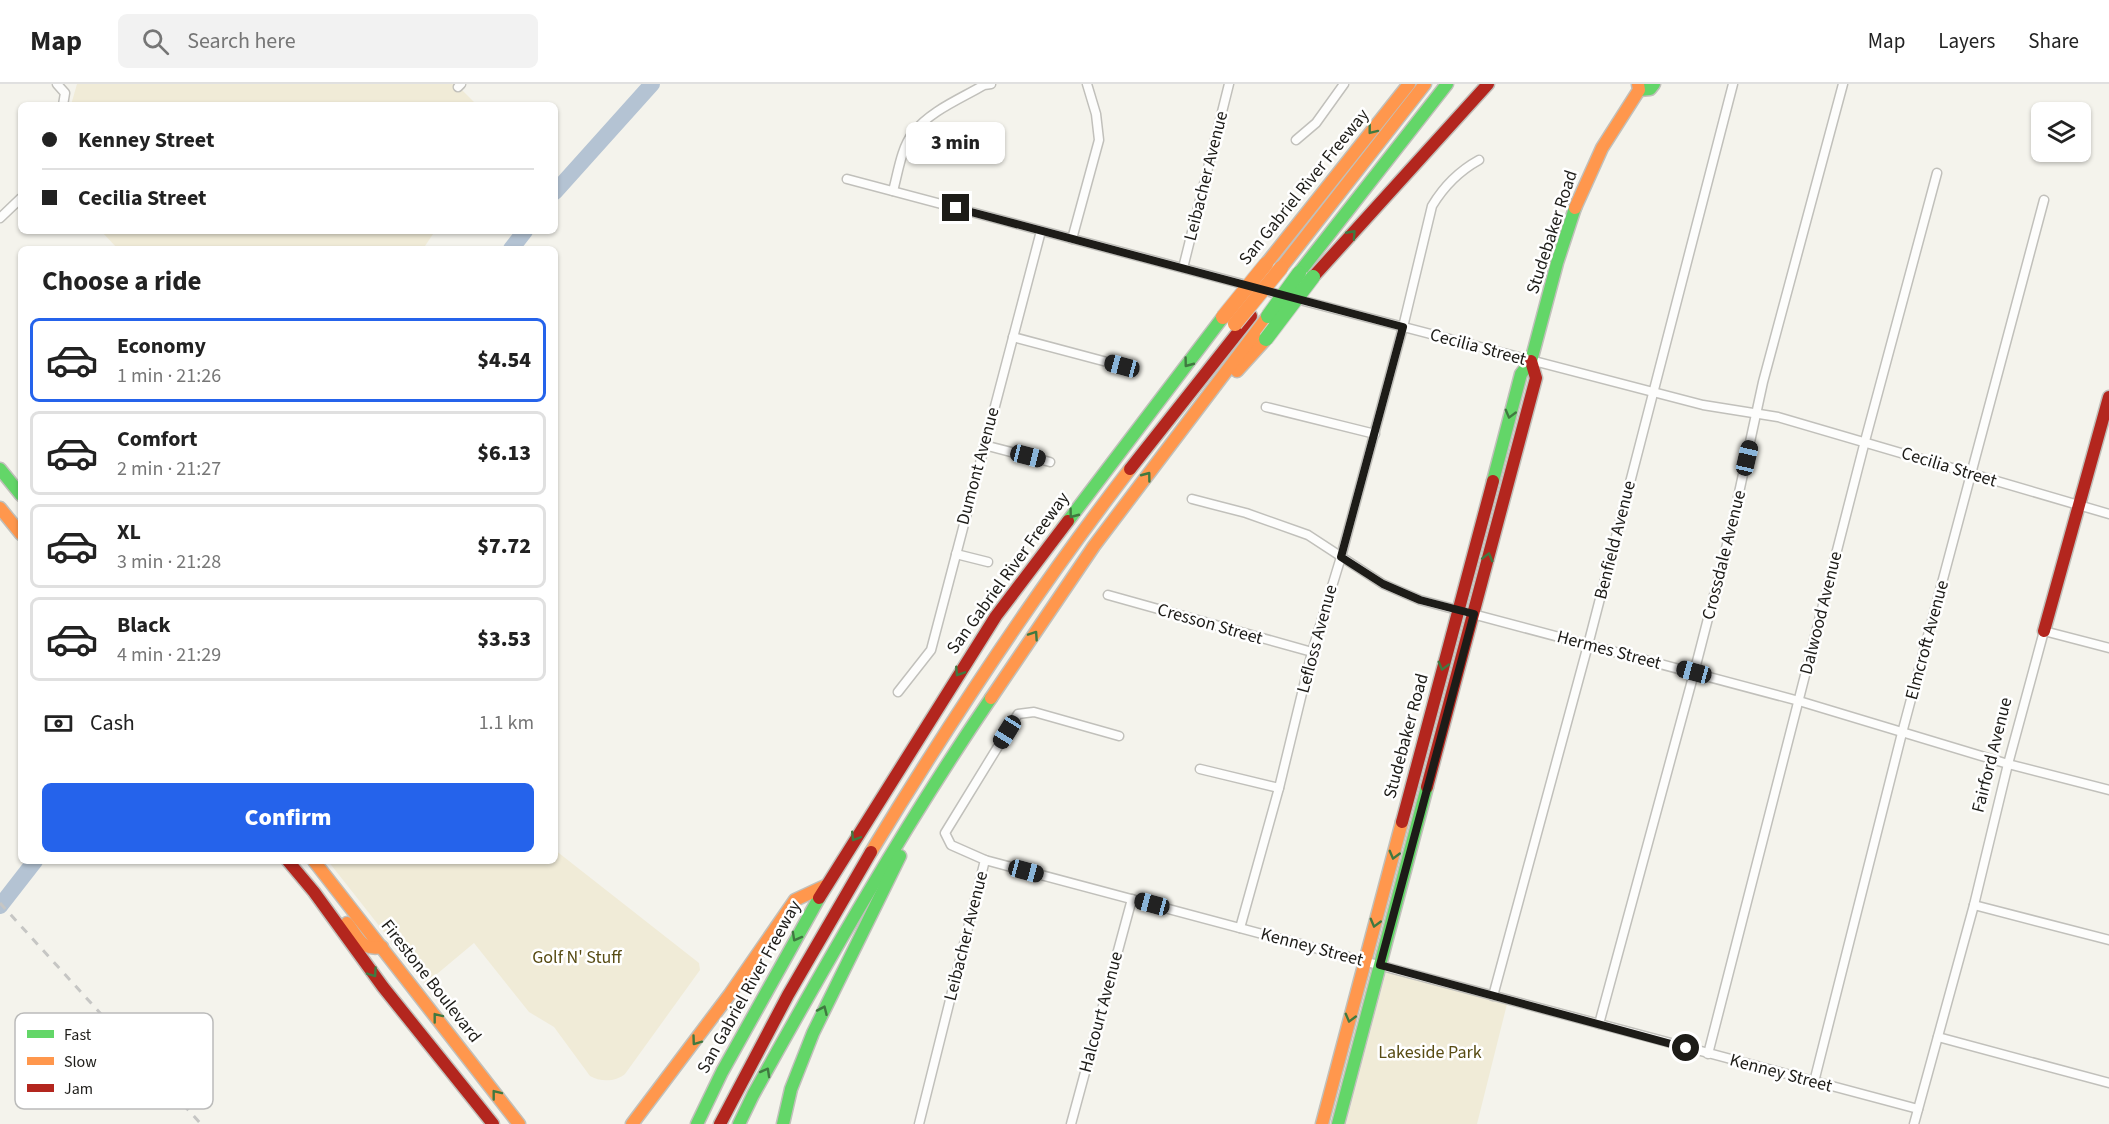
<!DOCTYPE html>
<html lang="en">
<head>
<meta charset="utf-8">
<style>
	body { margin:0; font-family:"Source Sans 3",sans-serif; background:#f2f2f2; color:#222; height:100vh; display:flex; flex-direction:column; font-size:22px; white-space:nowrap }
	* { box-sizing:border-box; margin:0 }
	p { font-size:20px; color:#767676 }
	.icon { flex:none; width:33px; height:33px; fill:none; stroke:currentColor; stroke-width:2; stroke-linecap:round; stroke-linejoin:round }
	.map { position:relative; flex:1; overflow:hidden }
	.side { position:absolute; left:18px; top:162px; width:540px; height:618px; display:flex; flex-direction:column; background:#fff; border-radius:9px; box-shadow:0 2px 4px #0004 }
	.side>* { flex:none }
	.guide { position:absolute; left:18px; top:18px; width:540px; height:132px; border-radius:9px; box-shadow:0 2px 4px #0004; display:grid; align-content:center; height:132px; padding:0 24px; background:#fff }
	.tools { position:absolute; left:2031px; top:18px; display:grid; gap:12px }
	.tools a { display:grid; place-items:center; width:60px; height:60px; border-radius:9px; background:#fff; box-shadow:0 2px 4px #0004; font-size:30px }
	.end { position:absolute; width:27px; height:27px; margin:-14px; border:8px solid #1d1c18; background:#fff; box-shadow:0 0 0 3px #fff }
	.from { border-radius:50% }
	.bubble { position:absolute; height:42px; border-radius:9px; background:#fff; box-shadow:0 2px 4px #0004; font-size:20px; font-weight:800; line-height:42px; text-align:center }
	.car { position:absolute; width:18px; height:36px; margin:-18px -9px; border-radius:8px; box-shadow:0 0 4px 2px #0007; background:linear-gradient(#222 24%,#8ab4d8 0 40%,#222 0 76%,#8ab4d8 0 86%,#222 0) }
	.guide b { display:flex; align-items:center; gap:21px; height:57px; font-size:22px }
	.guide b+b { border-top:2px solid #e0e0e0 }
	.guide i { width:15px; height:15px; background:#222 }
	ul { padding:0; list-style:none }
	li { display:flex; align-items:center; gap:18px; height:84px; margin:0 12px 9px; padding:0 12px; border:3px solid #e0e0e0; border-radius:9px }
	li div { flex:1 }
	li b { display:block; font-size:22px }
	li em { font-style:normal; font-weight:800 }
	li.current { border-color:#2563eb }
	li>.icon { width:54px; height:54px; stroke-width:1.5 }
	h2 { padding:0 24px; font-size:27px; line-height:72px }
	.pay { display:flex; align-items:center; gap:15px; height:66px; padding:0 24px; font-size:22px }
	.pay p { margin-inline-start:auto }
	.primary-button { display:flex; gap:12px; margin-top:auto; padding:12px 24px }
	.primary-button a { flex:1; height:69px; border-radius:9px; background:#2563eb; color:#fff; font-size:24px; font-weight:800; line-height:69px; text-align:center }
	header { display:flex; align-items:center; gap:36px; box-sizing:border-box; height:84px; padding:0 30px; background:#fff; border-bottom:2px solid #e0e0e0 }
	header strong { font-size:28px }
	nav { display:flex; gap:33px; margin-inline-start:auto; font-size:21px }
	.search { width:420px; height:54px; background:#f2f2f2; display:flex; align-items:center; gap:15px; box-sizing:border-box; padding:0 21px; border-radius:9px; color:#767676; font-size:22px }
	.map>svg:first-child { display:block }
	.green { fill:#f0ebd7 }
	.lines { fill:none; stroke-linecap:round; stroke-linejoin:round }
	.river { stroke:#b4c3d3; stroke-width:16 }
	.street-casing { stroke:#c1c0bb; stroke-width:11 }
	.fast-casing { stroke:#c1c0bb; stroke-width:15 }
	.slow-casing { stroke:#c1c0bb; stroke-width:15 }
	.jam-casing { stroke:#c1c0bb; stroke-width:15 }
	.street { stroke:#fdfdfc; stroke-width:8 }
	.fast { stroke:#63d668; stroke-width:12 }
	.slow { stroke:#ff974d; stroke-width:12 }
	.jam { stroke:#b3261e; stroke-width:12 }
	.rail { stroke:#c6c6c4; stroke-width:3; stroke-dasharray:8 8; stroke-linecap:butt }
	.fast-bridge-casing { stroke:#cececa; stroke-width:16; stroke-linecap:butt }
	.slow-bridge-casing { stroke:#cececa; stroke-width:16; stroke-linecap:butt }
	.fast-bridge { stroke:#63d668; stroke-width:14 }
	.slow-bridge { stroke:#ff974d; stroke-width:14 }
	.oneway { stroke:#407940 }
	.route { stroke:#1d1c18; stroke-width:8 }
	.labels { text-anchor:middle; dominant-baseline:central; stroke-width:5; stroke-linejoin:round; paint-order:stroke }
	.street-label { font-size:18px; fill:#1d1c18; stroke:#fff }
	.park-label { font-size:18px; fill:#584c14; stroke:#fff }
	.key { fill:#fff; stroke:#bbbbba; stroke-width:1.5 }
	.key-label { font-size:16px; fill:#1d1c18 }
</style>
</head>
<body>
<header>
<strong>Map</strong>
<div class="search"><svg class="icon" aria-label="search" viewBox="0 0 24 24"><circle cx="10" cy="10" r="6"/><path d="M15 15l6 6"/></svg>Search here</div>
<nav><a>Map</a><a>Layers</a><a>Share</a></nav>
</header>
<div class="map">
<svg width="2109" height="1040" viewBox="0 0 2109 1040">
	<rect width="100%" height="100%" fill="#f4f3ec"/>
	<g class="green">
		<path d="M77,0H456L477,21H71Z"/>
		<path d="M101,147H435L423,165H118Z"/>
		<path d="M555,766L699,879L700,886L625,990C616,998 600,998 590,992L554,943L529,928L474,859L425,900L328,777H555Z"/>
		<path d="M1386,888L1507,920L1477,1040H1346Z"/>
	</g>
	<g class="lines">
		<g class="river">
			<path d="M555,108L652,0"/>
			<path d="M511,165L525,147"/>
			<path d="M0,822L35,777"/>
		</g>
		<defs>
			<g id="street">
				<path d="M57,0L65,9L63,21"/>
				<path d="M458,3L461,0"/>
				<path d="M1296,56L1316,39L1344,0"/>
				<path d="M847,95L1250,202"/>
				<path d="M893,107C898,89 901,64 913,49C930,27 960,15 984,1L991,0"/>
				<path d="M0,134L21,114"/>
				<path d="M1072,155L1099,56L1096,30L1087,0"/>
				<path d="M1183,184L1229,0"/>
				<path d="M1262,206L1703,321L1778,333L2109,430"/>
				<path d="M1013,253L1122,282"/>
				<path d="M1266,323L1375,350"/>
				<path d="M984,361L1050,378"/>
				<path d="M1192,415L1246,429L1308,451L1383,500L1420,516L1799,617L2008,680L2109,706"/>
				<path d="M956,470L988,478"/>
				<path d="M1108,511L1312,568"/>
				<path d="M898,608L931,566L1041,147"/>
				<path d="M1200,685L1279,704"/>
				<path d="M985,776L1918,1025"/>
				<path d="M1974,821L2109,856"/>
				<path d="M1240,844L1279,704L1312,568L1341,473L1403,243L1432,122C1444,102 1459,87 1479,76"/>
				<path d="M1493,912L1588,561L1733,0"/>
				<path d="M1599,940L1694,589L1732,441L1763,298L1843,0"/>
				<path d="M1938,953L2109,999"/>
				<path d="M1708,970L1865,357L1937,89"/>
				<path d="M1814,998L1902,649L2044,116"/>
				<path d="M919,1040L985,776L951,761L945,749L1018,630L1034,628L1119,652"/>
				<path d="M1071,1040L1132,815"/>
				<path d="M1914,1040L1974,821L2008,680L2044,547L2109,564"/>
			</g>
			<g id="fast">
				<path d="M1639,6L1650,5L1654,0"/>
				<path d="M1299,189L1447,0"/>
				<path d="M0,385L21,411"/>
				<path d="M1493,397L1521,290L1531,277L1557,179L1575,124"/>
				<path d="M1068,437L1223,233"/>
				<path d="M697,1040L722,988L819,814"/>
				<path d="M739,1040L753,1011C828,876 904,742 991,614"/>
				<path d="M783,1040L791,1005L813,949L900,772"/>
				<path d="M1338,1040L1427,703"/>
			</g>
			<g id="slow">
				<path d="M1575,124L1602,64L1639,6L1638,0"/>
				<path d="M1266,180L1409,0"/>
				<path d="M1281,184L1425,0"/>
				<path d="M1237,287L1266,255"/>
				<path d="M0,424L21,450"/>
				<path d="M991,614L1094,462L1268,232"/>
				<path d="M871,768C951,636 1036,507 1130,385"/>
				<path d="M314,777L519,1040"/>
				<path d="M347,839C359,854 361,867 382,863"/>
				<path d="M632,1040L730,910L795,816L825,802"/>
				<path d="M1322,1040L1402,738"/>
			</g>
			<g id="jam">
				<path d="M1313,193L1488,0"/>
				<path d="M1130,385L1251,232"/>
				<path d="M2044,547L2109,313"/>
				<path d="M1427,703L1536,294L1531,277"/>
				<path d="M1402,738L1493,397"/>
				<path d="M288,777L314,808L383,903L493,1040"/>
				<path d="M819,814L996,532L1068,437"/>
				<path d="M720,1040L788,911L871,768"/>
			</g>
		</defs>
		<use href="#street" class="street-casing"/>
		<use href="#fast" class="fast-casing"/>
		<use href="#slow" class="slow-casing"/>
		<use href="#jam" class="jam-casing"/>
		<use href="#street" class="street"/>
		<use href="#fast" class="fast"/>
		<use href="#slow" class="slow"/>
		<use href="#jam" class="jam"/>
		<path class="rail" d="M0,819L201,1040"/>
		<defs>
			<g id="fast-bridge">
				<path d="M1268,232L1299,189"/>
				<path d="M1266,255L1313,193"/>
			</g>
			<g id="slow-bridge">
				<path d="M1223,233L1266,180"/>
				<path d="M1235,240L1281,184"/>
			</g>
		</defs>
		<use href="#fast-bridge" class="fast-bridge-casing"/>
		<use href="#slow-bridge" class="slow-bridge-casing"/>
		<use href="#fast-bridge" class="fast-bridge"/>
		<use href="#slow-bridge" class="slow-bridge"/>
	</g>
	<defs><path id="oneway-chevron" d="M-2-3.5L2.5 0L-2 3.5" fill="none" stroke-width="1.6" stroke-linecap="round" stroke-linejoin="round" transform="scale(1.5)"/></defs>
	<g class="oneway">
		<use href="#oneway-chevron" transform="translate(1372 46) rotate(128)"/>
		<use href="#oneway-chevron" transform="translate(1352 150) rotate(-48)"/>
		<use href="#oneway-chevron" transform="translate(1188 279) rotate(127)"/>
		<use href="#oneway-chevron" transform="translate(1510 330) rotate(105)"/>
		<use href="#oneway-chevron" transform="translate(1147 392) rotate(-53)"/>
		<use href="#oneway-chevron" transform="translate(1073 430) rotate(127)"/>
		<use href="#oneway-chevron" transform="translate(1488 473) rotate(-75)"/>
		<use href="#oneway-chevron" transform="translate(1034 551) rotate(-56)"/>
		<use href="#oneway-chevron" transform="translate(1443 582) rotate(105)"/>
		<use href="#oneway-chevron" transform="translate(959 588) rotate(123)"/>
		<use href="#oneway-chevron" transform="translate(855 753) rotate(122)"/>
		<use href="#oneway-chevron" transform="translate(1394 771) rotate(105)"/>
		<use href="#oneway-chevron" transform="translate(1375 839) rotate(105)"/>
		<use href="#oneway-chevron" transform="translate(796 853) rotate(119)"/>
		<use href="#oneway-chevron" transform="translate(373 889) rotate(55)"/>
		<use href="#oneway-chevron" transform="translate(823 926) rotate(-66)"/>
		<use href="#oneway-chevron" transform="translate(437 933) rotate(-128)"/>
		<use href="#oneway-chevron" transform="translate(1350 934) rotate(105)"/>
		<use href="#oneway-chevron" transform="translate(696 957) rotate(126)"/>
		<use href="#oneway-chevron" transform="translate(766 988) rotate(-61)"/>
		<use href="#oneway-chevron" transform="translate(496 1010) rotate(-128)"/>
	</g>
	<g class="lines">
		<path class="route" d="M956,124L1403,243L1341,473L1383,500L1420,516L1474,530L1380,881L1686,964"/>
	</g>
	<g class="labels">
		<g class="street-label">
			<text transform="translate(1206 92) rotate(-76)">Leibacher Avenue</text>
			<text transform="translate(1304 103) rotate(-51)">San Gabriel River Freeway</text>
			<text transform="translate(1552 148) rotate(-72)">Studebaker Road</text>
			<text transform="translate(1478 263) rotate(15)">Cecilia Street</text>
			<text transform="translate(978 382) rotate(-75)">Dumont Avenue</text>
			<text transform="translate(1949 383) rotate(17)">Cecilia Street</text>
			<text transform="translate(1615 456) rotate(-76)">Benfield Avenue</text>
			<text transform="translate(1724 471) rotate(-76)">Crossdale Avenue</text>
			<text transform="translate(1008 489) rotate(-54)">San Gabriel River Freeway</text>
			<text transform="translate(1821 529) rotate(-76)">Dalwood Avenue</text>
			<text transform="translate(1210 540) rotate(16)">Cresson Street</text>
			<text transform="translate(1317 555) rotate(-75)">Lefloss Avenue</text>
			<text transform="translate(1927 556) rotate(-75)">Elmcroft Avenue</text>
			<text transform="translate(1609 566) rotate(15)">Hermes Street</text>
			<text transform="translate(1406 652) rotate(-75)">Studebaker Road</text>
			<text transform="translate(1992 671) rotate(-76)">Fairford Avenue</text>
			<text transform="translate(966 852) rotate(-76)">Leibacher Avenue</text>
			<text transform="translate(1312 863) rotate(15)">Kenney Street</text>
			<text transform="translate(431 897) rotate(52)">Firestone Boulevard</text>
			<text transform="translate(749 903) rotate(-61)">San Gabriel River Freeway</text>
			<text transform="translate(1101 928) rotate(-75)">Halcourt Avenue</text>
			<text transform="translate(1781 989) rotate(15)">Kenney Street</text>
		</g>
		<g class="park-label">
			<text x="577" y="873">Golf N' Stuff</text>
			<text x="1430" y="968">Lakeside Park</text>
		</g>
	</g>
	<rect x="15" y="929" width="198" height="96" rx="9" class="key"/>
	<rect x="27" y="946" width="27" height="8" fill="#63d668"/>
	<rect x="27" y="973" width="27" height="8" fill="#ff974d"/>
	<rect x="27" y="1000" width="27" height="8" fill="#b3261e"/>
	<g class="key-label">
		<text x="64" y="956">Fast</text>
		<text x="64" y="983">Slow</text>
		<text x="64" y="1010">Jam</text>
	</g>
</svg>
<div class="tools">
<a><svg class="icon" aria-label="layers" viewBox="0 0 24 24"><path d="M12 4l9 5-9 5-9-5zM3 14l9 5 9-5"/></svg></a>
</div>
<i class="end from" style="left:1686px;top:964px"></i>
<i class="end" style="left:956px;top:124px"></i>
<div class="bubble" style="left:906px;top:38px;width:99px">3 min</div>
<i class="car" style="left:1122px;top:282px;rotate:285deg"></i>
<i class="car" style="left:1028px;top:372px;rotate:104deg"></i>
<i class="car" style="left:1747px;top:374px;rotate:13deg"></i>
<i class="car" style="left:1694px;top:588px;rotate:285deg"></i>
<i class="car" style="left:1007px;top:648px;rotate:212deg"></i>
<i class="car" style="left:1026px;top:787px;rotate:105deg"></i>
<i class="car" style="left:1152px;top:820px;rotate:285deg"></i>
<div class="guide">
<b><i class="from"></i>Kenney Street</b>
<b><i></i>Cecilia Street</b>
</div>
<section class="side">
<h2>Choose a ride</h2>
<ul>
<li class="current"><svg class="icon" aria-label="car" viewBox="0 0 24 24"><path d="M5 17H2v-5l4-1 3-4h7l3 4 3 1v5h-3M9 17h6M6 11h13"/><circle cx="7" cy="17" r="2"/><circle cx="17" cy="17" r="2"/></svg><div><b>Economy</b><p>1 min · 21:26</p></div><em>$4.54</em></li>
<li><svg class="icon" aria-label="car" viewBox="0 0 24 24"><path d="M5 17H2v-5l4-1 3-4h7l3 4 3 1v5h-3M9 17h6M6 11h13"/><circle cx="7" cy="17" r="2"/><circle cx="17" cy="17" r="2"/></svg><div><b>Comfort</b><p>2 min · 21:27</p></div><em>$6.13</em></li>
<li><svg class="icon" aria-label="car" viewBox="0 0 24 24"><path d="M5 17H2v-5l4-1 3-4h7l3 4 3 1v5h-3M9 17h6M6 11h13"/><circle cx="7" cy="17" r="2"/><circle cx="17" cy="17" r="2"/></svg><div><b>XL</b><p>3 min · 21:28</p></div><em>$7.72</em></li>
<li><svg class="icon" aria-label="car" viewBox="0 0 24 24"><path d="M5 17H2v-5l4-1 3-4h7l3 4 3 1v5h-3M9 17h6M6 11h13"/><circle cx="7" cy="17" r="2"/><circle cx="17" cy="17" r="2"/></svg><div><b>Black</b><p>4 min · 21:29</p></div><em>$3.53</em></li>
</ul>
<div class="pay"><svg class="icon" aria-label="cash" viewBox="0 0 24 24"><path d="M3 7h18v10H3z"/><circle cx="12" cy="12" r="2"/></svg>Cash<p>1.1 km</p></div>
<div class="primary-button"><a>Confirm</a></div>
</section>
</div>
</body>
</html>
